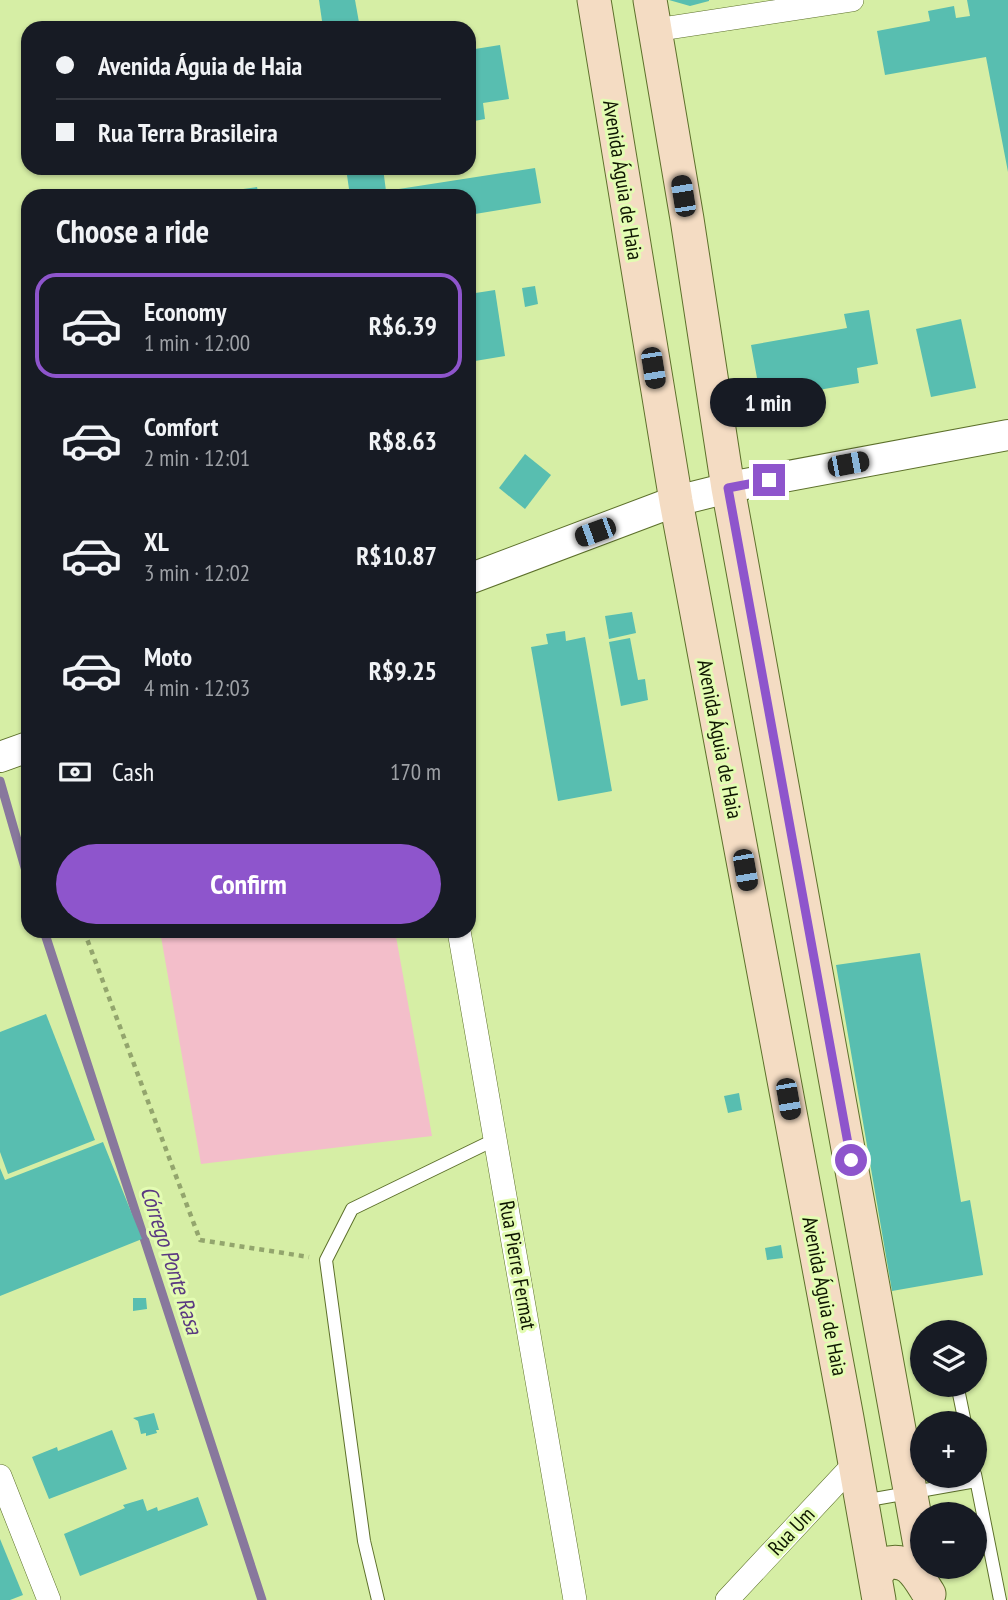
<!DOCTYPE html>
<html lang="en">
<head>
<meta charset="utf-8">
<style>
	body { margin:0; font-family:"PT Sans Narrow",sans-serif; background:#20242c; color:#f1f3f6; height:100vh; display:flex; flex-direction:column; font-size:26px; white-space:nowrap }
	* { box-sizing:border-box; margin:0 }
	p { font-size:23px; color:#9ea1a6 }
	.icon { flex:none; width:38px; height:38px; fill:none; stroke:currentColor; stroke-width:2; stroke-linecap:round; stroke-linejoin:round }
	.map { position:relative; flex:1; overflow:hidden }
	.details { position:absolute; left:21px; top:189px; width:455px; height:749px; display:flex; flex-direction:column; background:#171b24; border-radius:21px; box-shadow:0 2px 5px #0004 }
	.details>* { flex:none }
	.top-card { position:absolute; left:21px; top:21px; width:455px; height:154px; border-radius:21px; box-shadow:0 2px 5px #0004; display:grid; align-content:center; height:154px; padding:0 35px; background:#171b24 }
	.tools { position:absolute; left:910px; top:1320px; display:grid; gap:14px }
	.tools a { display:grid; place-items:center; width:77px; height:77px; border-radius:50%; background:#171b24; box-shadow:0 2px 5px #0004; font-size:35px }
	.end { position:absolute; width:32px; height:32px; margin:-16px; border:9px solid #8e55cc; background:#fff; box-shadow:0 0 0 4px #fff }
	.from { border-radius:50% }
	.bubble { position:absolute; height:49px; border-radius:24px; background:#171b24; box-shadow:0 2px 5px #0004; font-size:23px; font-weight:700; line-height:49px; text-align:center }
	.car { position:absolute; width:21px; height:42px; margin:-21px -10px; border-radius:9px; box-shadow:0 0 5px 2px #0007; background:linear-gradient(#222 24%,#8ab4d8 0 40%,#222 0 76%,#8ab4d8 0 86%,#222 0) }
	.top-card b { display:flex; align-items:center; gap:24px; height:66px; font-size:26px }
	.top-card b+b { border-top:2px solid #363941 }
	.top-card i { width:18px; height:18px; background:#f1f3f6 }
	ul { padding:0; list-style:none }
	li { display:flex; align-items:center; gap:21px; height:105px; margin:0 14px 10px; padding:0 21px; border:4px solid transparent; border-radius:21px }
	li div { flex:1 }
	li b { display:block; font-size:26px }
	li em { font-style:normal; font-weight:700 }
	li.selected { border-color:#8e55cc }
	li>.icon { width:63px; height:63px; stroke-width:1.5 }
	h2 { padding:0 35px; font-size:32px; line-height:84px }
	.pay { display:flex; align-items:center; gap:18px; height:77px; padding:0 35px; font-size:26px }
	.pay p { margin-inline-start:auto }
	.action { display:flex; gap:14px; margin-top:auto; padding:14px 35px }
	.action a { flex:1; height:80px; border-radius:42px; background:#8e55cc; color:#fff; font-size:28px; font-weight:700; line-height:80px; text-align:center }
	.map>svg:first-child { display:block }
	.green { fill:#f3beca }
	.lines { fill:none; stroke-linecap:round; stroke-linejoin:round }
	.stream { stroke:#88789d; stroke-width:9 }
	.building { fill:#58beb0 }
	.service-casing { stroke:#5d702b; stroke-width:14 }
	.minor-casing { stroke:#5d702b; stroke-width:24 }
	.tertiary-casing { stroke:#5d702b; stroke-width:32 }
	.secondary-casing { stroke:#5d702b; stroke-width:35 }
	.path { stroke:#93a56d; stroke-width:4.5; stroke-dasharray:5 5; stroke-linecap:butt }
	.service { stroke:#fff; stroke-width:12 }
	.minor { stroke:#fff; stroke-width:23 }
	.tertiary { stroke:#fff; stroke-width:30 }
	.secondary { stroke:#f4dcc3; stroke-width:33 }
	.route { stroke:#8e55cc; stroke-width:9 }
	.labels { text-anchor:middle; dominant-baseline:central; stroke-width:6; stroke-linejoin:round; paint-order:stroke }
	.street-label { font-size:21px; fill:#0e1500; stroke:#e3fcb2 }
	.water-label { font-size:23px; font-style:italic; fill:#5a3981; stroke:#e3fcb2 }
</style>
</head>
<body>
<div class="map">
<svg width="1008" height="1600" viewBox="0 0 1008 1600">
	<rect width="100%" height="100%" fill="#d6eea5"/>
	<path class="green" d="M160,931H395L432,1136L201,1164Z"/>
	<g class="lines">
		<g class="stream">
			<path d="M0,781L28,878"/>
			<path d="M44,931L262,1600"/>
		</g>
	</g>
	<g class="building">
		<path d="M319,0H355L360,28H323Z"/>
		<path d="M669,0H709V1L690,6Z"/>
		<path d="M967,0H1008V172L986,57L885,75L877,31L930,21L928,11L954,6L956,18L970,16Z"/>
		<path d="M472,33L475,49L500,45L509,99L483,103L485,119L469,122V34Z"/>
		<path d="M346,168H383L386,191L535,168L541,203L469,215V196H350Z"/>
		<path d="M257,187L259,196H207V194Z"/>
		<path d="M535,286L538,304L525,307L522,288Z"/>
		<path d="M495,290L505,356L469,362V294Z"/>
		<path d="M869,310L878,364L857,368L859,383L761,400L751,345L847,328L844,314Z"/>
		<path d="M961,319L976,388L931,397L916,329Z"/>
		<path d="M525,454L551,475L525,509L499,488Z"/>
		<path d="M632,612L636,633L609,639L605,616Z"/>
		<path d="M565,631L566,641L585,637L612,791L558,801L531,647L548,644L546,634Z"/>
		<path d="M630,638L638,680L645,679L648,700L621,706L609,642Z"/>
		<path d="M920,953L961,1202L970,1200L983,1275L892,1291L836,965Z"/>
		<path d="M46,1014L95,1140L8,1174L0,1152V1032Z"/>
		<path d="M739,1093L742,1110L728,1113L724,1096Z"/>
		<path d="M103,1142L142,1239L0,1296V1168L5,1180Z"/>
		<path d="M781,1245L783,1258L767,1260L765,1248Z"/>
		<path d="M133,1298H146L147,1309L133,1311Z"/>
		<path d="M154,1413L159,1430H156L157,1433L146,1436V1433L141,1434L138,1421L133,1418Z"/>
		<path d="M112,1430L127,1469L49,1499L32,1457L57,1447L58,1451Z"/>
		<path d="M198,1497L208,1525L80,1576L64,1534L125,1508L123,1505L143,1499L147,1511L157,1507L158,1511Z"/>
		<path d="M0,1539L23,1595L10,1600H0Z"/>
	</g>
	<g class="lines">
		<defs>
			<g id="service">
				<path d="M957,1384L965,1423"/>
				<path d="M975,1474L1000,1600"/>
				<path d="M863,1501L976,1481"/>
				<path d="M378,1600L364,1541L326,1260L352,1209L496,1139"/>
			</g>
			<g id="minor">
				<path d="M655,30L852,0"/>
				<path d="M459,931L575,1600"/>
				<path d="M0,1476L49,1600"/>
				<path d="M727,1600L855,1463"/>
			</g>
			<g id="tertiary">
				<path d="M469,579L676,501L740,485L1008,435"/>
				<path d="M0,757L28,747"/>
			</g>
			<g id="secondary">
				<path d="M594,0L676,501L847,1418L879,1600"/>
				<path d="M650,0L687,219L728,488L922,1556"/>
				<path d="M875,1575L885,1564C909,1556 918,1577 929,1594"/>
			</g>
		</defs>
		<use href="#service" class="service-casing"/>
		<use href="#minor" class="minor-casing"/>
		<use href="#tertiary" class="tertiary-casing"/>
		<use href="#secondary" class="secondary-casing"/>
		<path class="path" d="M84,931L200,1240L309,1257"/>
		<use href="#service" class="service"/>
		<use href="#minor" class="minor"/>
		<use href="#tertiary" class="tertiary"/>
		<use href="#secondary" class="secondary"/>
	</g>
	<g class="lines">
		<path class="route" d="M769,480L728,488L851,1160"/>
	</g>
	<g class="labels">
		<g class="street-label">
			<text transform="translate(623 180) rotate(81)">Avenida Águia de Haia</text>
			<text transform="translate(720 739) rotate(79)">Avenida Águia de Haia</text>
			<text transform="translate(518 1265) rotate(80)">Rua Pierre Fermat</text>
			<text transform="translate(825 1296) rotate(79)">Avenida Águia de Haia</text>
			<text transform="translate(791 1531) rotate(-47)">Rua Um</text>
		</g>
		<g class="water-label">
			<text transform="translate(172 1260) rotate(72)">Córrego Ponte Rasa</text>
		</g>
	</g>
</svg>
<div class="tools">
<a><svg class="icon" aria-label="layers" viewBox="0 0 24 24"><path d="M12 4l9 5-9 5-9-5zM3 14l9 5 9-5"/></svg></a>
<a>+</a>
<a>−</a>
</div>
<i class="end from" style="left:851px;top:1160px"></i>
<i class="end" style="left:769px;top:480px"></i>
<div class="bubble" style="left:710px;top:378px;width:116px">1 min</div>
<i class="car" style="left:683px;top:196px;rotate:351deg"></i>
<i class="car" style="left:653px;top:368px;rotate:171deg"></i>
<i class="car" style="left:848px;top:464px;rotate:79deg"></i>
<i class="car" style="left:595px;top:532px;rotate:250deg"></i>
<i class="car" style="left:745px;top:870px;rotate:170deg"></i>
<i class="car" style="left:788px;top:1099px;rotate:170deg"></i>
<div class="top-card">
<b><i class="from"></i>Avenida Águia de Haia</b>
<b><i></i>Rua Terra Brasileira</b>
</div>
<section class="details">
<h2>Choose a ride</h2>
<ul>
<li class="selected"><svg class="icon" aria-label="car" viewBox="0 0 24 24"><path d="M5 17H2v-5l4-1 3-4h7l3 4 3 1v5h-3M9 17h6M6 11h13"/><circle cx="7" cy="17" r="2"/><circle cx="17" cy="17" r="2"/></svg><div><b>Economy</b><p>1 min · 12:00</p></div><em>R$6.39</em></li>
<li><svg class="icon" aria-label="car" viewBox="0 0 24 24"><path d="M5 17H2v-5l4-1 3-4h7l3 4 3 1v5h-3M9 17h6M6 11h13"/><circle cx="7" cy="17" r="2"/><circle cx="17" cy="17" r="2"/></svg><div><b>Comfort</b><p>2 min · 12:01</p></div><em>R$8.63</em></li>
<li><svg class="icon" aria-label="car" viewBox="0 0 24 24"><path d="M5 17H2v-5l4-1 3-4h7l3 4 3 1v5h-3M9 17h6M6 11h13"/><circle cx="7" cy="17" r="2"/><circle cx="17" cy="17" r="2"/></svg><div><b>XL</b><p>3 min · 12:02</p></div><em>R$10.87</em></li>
<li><svg class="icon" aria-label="car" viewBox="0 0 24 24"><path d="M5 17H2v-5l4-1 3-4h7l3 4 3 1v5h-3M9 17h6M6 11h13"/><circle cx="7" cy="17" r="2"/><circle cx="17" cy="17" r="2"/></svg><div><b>Moto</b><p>4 min · 12:03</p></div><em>R$9.25</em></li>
</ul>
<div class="pay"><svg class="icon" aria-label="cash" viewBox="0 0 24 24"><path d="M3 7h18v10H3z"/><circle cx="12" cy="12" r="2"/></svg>Cash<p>170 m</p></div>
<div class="action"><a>Confirm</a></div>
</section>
</div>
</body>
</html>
